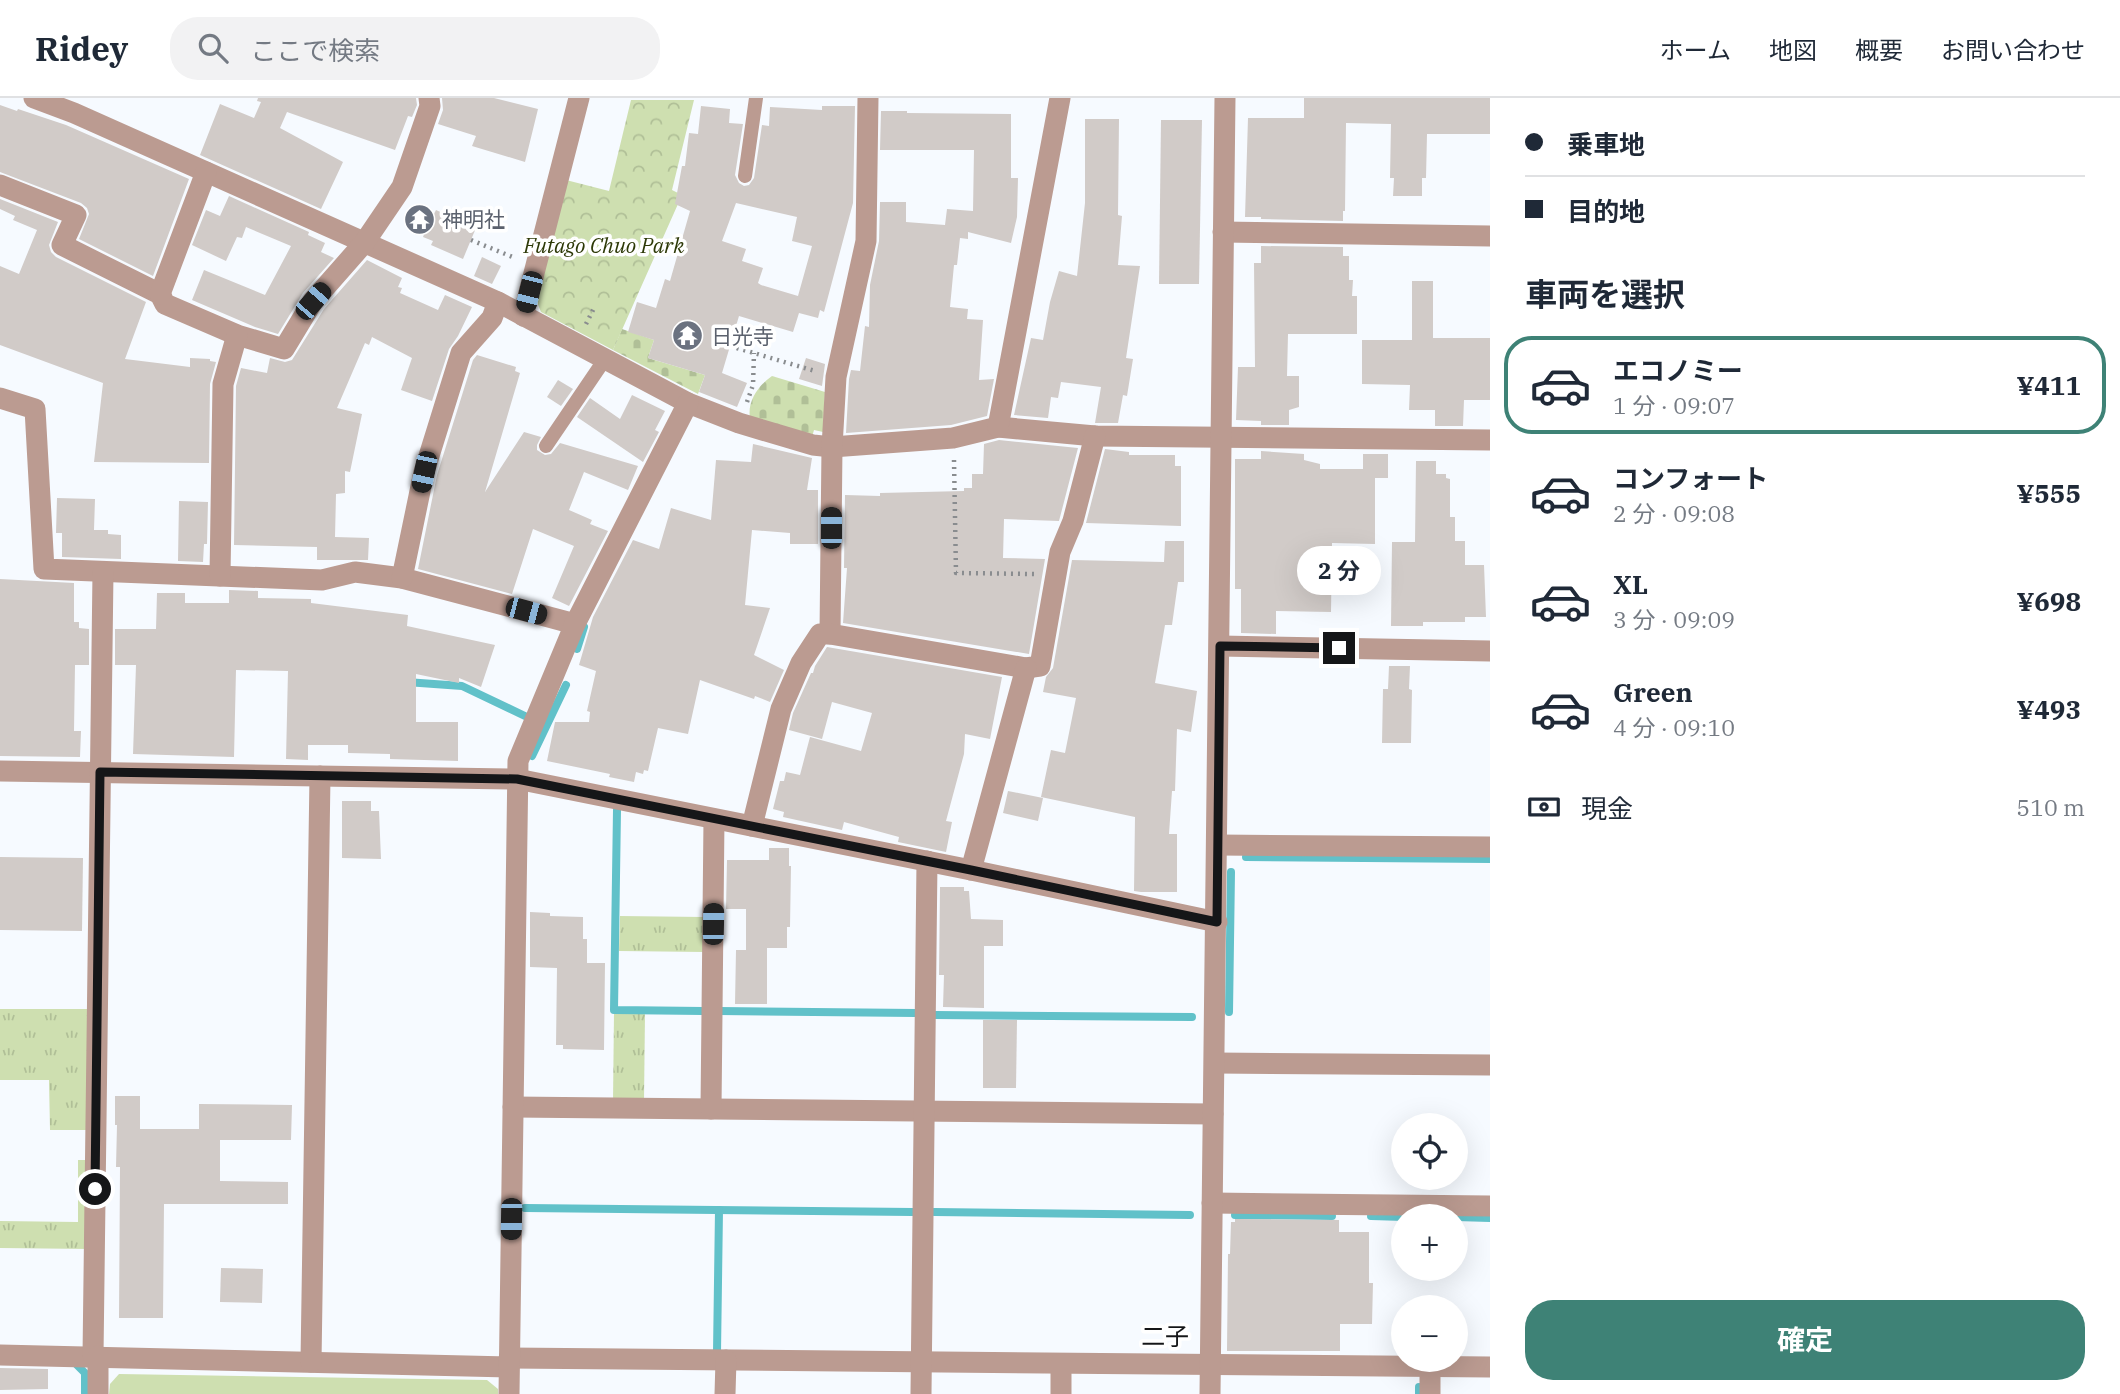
<!DOCTYPE html>
<html lang="ja">
<head>
<meta charset="utf-8">
<style>
	body { margin:0; font-family:"IBM Plex Serif","Noto Sans JP",serif; background:#f2f2f3; color:#1f2937; height:100vh; display:flex; flex-direction:column; font-size:26px; white-space:nowrap }
	* { box-sizing:border-box; margin:0 }
	p { font-size:23px; color:#747a83 }
	.icon { flex:none; width:38px; height:38px; fill:none; stroke:currentColor; stroke-width:2; stroke-linecap:round; stroke-linejoin:round }
	.map { position:relative; flex:1; overflow:hidden }
	.details { display:flex; flex-direction:column; background:#fff; width:630px }
	.details>* { flex:none }
	.top-card { display:grid; align-content:center; height:154px; padding:0 35px; background:#fff }
	.buttons { position:absolute; left:1391px; top:1015px; display:grid; gap:14px }
	.buttons a { display:grid; place-items:center; width:77px; height:77px; border-radius:50%; background:#fff; box-shadow:0 7px 28px #0002; font-size:35px }
	.end { position:absolute; width:32px; height:32px; margin:-16px; border:9px solid #151618; background:#fff; box-shadow:0 0 0 4px #fff }
	.from { border-radius:50% }
	.bubble { position:absolute; height:49px; border-radius:24px; background:#fff; box-shadow:0 7px 28px #0002; font-size:23px; font-weight:700; line-height:49px; text-align:center }
	.car { position:absolute; width:21px; height:42px; margin:-21px -10px; border-radius:9px; box-shadow:0 0 5px 2px #0007; background:linear-gradient(#222 24%,#8ab4d8 0 40%,#222 0 76%,#8ab4d8 0 86%,#222 0) }
	.top-card b { display:flex; align-items:center; gap:24px; height:66px; font-size:26px }
	.top-card b+b { border-top:2px solid #e0e1e3 }
	.top-card i { width:18px; height:18px; background:#1f2937 }
	ul { padding:0; list-style:none }
	li { display:flex; align-items:center; gap:21px; height:98px; margin:0 14px 10px; padding:0 21px; border:4px solid transparent; border-radius:28px }
	li div { flex:1 }
	li b { display:block; font-size:26px }
	li em { font-style:normal; font-weight:700 }
	li.selected { border-color:#3e8276 }
	li>.icon { width:63px; height:63px; stroke-width:1.5 }
	h2 { padding:0 35px; font-size:32px; line-height:84px }
	.pay { display:flex; align-items:center; gap:18px; height:77px; padding:0 35px; font-size:26px }
	.pay p { margin-inline-start:auto }
	.action { display:flex; gap:14px; margin-top:auto; padding:14px 35px }
	.action a { flex:1; height:80px; border-radius:28px; background:#3e8276; color:#fff; font-size:28px; font-weight:700; line-height:80px; text-align:center }
	header { display:flex; align-items:center; gap:42px; box-sizing:border-box; height:98px; padding:0 35px; background:#fff; border-bottom:2px solid #e0e1e3 }
	header strong { font-size:33px }
	nav { display:flex; gap:38px; margin-inline-start:auto; font-size:24px }
	.search { width:490px; height:63px; background:#f2f2f3; display:flex; align-items:center; gap:18px; box-sizing:border-box; padding:0 24px; border-radius:28px; color:#747a83; font-size:26px }
	main { display:flex; flex:1; min-height:0 }
	.map>svg:first-child { display:block }
	.grass { fill:url(#grass-tufts) }
	.cemetery { fill:url(#cemetery-stones) }
	.park { fill:url(#park-crowns) }
	.garden { fill:#cedfb0 }
	.lines { fill:none; stroke-linecap:round; stroke-linejoin:round }
	.stream { stroke:#61c1c9; stroke-width:8 }
	.building { fill:#d1cbc8; fill-rule:evenodd }
	.path { stroke:#898c8f; stroke-width:4.5; stroke-dasharray:2 5; stroke-linecap:butt }
	.lane { stroke:#bb9b91; stroke-width:14 }
	.street { stroke:#bb9b91; stroke-width:21 }
	.route { stroke:#151618; stroke-width:9 }
	.labels { text-anchor:middle; dominant-baseline:central; stroke-width:7; stroke-linejoin:round; paint-order:stroke }
	.worship-label { font-size:21px; fill:#5b616d; stroke:#fff; text-anchor:start }
	.park-label { font-size:21px; font-style:italic; fill:#2d3907; stroke:#fff }
	.quarter-label { font-size:24px; fill:#151618; stroke:#fff }
</style>
</head>
<body>
<header>
<strong>Ridey</strong>
<div class="search"><svg class="icon" aria-label="search" viewBox="0 0 24 24"><circle cx="10" cy="10" r="6"/><path d="M15 15l6 6"/></svg>ここで検索</div>
<nav><a>ホーム</a><a>地図</a><a>概要</a><a>お問い合わせ</a></nav>
</header>
<main>
<div class="map">
<svg width="1490" height="1296" viewBox="0 0 1490 1296">
	<defs>
		<pattern id="grass-tufts" width="24" height="20" patternUnits="userSpaceOnUse" patternTransform="scale(1.75)"><rect width="24" height="20" fill="#cedfb0"/><path d="M3 7l-1-3M5 7V3M7 7l1-3M15 17l-1-3M17 17v-4M19 17l1-3" fill="none" stroke="#b0bf97"/></pattern>
		<pattern id="cemetery-stones" width="16" height="16" patternUnits="userSpaceOnUse" patternTransform="scale(1.75)"><rect width="16" height="16" fill="#cedfb0"/><path d="M2 7V4a2 2 0 0 1 4 0v3zM10 15v-3a2 2 0 0 1 4 0v3z" fill="#b0bf97"/></pattern>
		<pattern id="park-crowns" width="20" height="18" patternUnits="userSpaceOnUse" patternTransform="scale(1.75)"><rect width="20" height="18" fill="#cedfb0"/><path d="M2 6a3 3 0 1 1 6 0M12 15a3 3 0 1 1 6 0" fill="none" stroke="#b0bf97"/></pattern>
	</defs>
	<rect width="100%" height="100%" fill="#f6faff"/>
	<g class="grass">
		<path d="M620,818L704,819V854L619,853Z"/>
		<path d="M0,911H90L89,1032H50L49,982H0Z"/>
		<path d="M614,915L645,916L644,1003H613Z"/>
		<path d="M78,1062H89V1151L0,1150V1123L78,1124Z"/>
	</g>
	<g class="cemetery">
		<path d="M622,231L654,242L648,260L705,277L698,296L613,252Z"/>
		<path d="M772,278L825,294L823,334L814,332L812,339L750,320C747,303 759,287 772,278Z"/>
	</g>
	<path class="park" d="M631,2H694L672,92L682,97L613,252L541,214L537,204L566,82L609,93Z"/>
	<path class="garden" d="M119,1276L487,1282L498,1291V1296H109L110,1286Z"/>
	<g class="lines">
		<g class="stream">
			<path d="M577,551L584,529"/>
			<path d="M406,584L462,588L527,619"/>
			<path d="M532,658L566,587"/>
			<path d="M617,712L614,912L703,913"/>
			<path d="M1246,759L1490,761"/>
			<path d="M719,913L916,915"/>
			<path d="M1229,914L1231,774"/>
			<path d="M935,917L1192,919"/>
			<path d="M525,1110L913,1114"/>
			<path d="M934,1114L1190,1117"/>
			<path d="M1235,1117L1332,1118"/>
			<path d="M1371,1118L1404,1119"/>
			<path d="M1456,1119L1490,1120"/>
			<path d="M717,1255L719,1112"/>
			<path d="M71,1265H75L85,1275V1295"/>
			<path d="M1419,1296V1289"/>
		</g>
	</g>
	<g class="building">
		<path d="M258,0H416L417,7L412,19L408,18L395,52L287,14L280,30L343,64L321,111L200,57L220,6L254,20L261,4L257,3Z"/>
		<path d="M442,0H494L538,11L525,64L472,48L476,38L438,26L443,12Z"/>
		<path d="M1304,0H1490V36H1427L1426,80H1422V98H1393L1394,80H1390L1391,26L1346,25L1345,113H1343V123L1261,121V119H1245L1248,20H1304Z"/>
		<path d="M0,7L17,13L18,11L66,27L189,81L153,178L79,141L89,116L87,110L81,105L0,74Z"/>
		<path d="M701,8L730,11L729,25L743,26L735,77L739,85L744,88L749,87L754,80L762,27L769,28L770,9L822,12V8H855L853,105L824,214L820,212L818,220L799,215L793,234L739,218L722,275L747,285L737,309L699,294L705,277L648,260L654,242L628,234L637,204L656,210L665,181L670,183L690,113L675,106L682,68H685L689,35L698,36ZM736,105L797,119L792,143L812,148L798,198L761,187L758,185L763,170L742,163L746,151L722,143Z"/>
		<path d="M881,13H907V15L1011,16V80H1018L1017,119L1011,145L968,134V141L960,140L957,167H954L950,209L968,211L967,221L983,222L979,282L994,281L987,318L951,327L846,335L849,281L851,272L860,273L865,228L869,229L870,187L879,143L880,104H906V124L945,127L947,111L973,113L974,52H880Z"/>
		<path d="M1085,21H1119L1118,117L1122,118L1118,167L1140,168L1126,260L1133,261L1127,298L1123,297L1118,325H1095L1101,289L1061,284L1058,300L1051,299L1048,320L1014,317L1031,240L1043,242L1050,204L1059,173L1077,178L1085,105Z"/>
		<path d="M1161,22H1202L1199,186H1159Z"/>
		<path d="M229,98L309,134L308,137L325,145L321,154L334,160L303,195L278,236L255,229L192,202L204,172L265,197L291,148L246,129L242,140L237,139L226,163L192,147L206,112L220,118Z"/>
		<path d="M0,101L58,124L49,147L51,154L56,159L146,204L125,261L190,269V260L210,261V263L216,264L210,286L209,365L94,364L103,285L0,247V168L19,176L37,132L13,122L15,118L0,111Z"/>
		<path d="M413,107L434,116L436,112L447,117L449,112L478,125L463,161L431,147L433,143L423,139L425,134L406,125Z"/>
		<path d="M1261,148L1343,149V158H1349V182H1353L1352,198H1357V236H1288L1287,278H1299V309L1289,312V327H1261V323L1236,322L1238,269H1255L1254,165H1261Z"/>
		<path d="M482,159L501,168L492,186L474,178Z"/>
		<path d="M367,162L402,180L398,189L402,190L400,195L438,212L445,197L472,209L458,238L449,251L432,303L401,292L412,260L372,239L369,247L365,245L337,310L362,316L350,374L345,373V395L336,396L335,439L369,440L368,462H317V449L234,447L236,288L241,270L267,275L270,260L285,264L292,262L324,211Z"/>
		<path d="M1412,183H1433V240H1490V302H1464L1463,328H1435V312H1409L1410,287L1362,286V242H1412Z"/>
		<path d="M477,257L516,269L515,273L520,275L485,394L524,334L541,339L537,347V352L545,357L551,356L560,345L638,368L628,392L584,374L569,412L592,422L590,426L608,433L569,508L552,500L574,448L533,431L512,496L418,471L437,377L473,262Z"/>
		<path d="M806,260L825,266L822,288L799,281Z"/>
		<path d="M558,282L573,291L561,308L547,299Z"/>
		<path d="M632,297L665,313L655,332L659,334L643,364L577,319L590,300L620,321Z"/>
		<path d="M999,342L1078,350L1059,423L1004,421L1003,460L1045,461L1029,556L843,525L847,470H844L845,397L880,398V395L964,393V390H972V376H983L984,346Z"/>
		<path d="M753,346L812,360L807,392H818V446H790V435L752,432L745,507L770,510L754,557L784,572L770,604L755,598L754,601L700,582L688,636L658,630L648,673L644,672L643,676L636,674L634,684L609,679L610,676L547,663L555,624H589L590,614L587,613L596,573L579,567L593,519L633,442L659,451L671,410L711,422L716,362L751,364Z"/>
		<path d="M1105,351L1129,354V357H1175V368H1181V428L1086,425Z"/>
		<path d="M1261,353L1304,356V362L1320,366V371H1363V356H1388V380H1375V446L1332,445L1331,514L1276,513V536L1241,535V491H1235V361H1261Z"/>
		<path d="M1416,363H1436V376H1446V380L1450,381V419H1455V443H1465V467H1484L1486,519H1465V524H1423V528H1391L1392,444H1415Z"/>
		<path d="M57,400L95,401L94,432H108V436L121,437V461L62,459V435H56Z"/>
		<path d="M179,403L208,404L207,446H204L203,464L178,463Z"/>
		<path d="M1165,443H1184V484H1178L1172,527H1165L1155,585L1197,593L1191,634L1177,631L1175,693H1172L1169,736H1177V794H1141L1134,793L1135,719L1041,699L1051,652L1065,655L1076,600L1043,594L1046,579L1053,570L1072,462L1164,464Z"/>
		<path d="M0,481L74,485V524H79V530L89,531V567H75L74,633H81L80,659L0,658Z"/>
		<path d="M229,492L258,493V500L311,501V505L408,517L407,528L495,547L481,589L459,580V585L416,576V624H458V663L390,661V656L348,655V647H308V662L286,661L288,573L236,572L234,659L133,656L136,567H115V531H156L157,495H185V505H229Z"/>
		<path d="M827,549L1002,579L990,641L965,636L964,656L946,723L952,724L946,754L898,744L899,739L844,724L842,732L783,719L784,714L773,711L780,683H784L786,674L800,677L810,639L861,653L872,615L832,604L822,641L789,632L793,615L811,575H813L815,568Z"/>
		<path d="M1389,568H1410L1409,591L1412,592L1411,645H1382L1383,591H1388Z"/>
		<path d="M1008,693L1043,700L1038,723L1003,715Z"/>
		<path d="M342,703H371V713H379L381,761L342,760Z"/>
		<path d="M769,750H789V768H791L790,829H787V850H767V906H735L736,852H746V811H726L727,762H769Z"/>
		<path d="M0,759L83,760L82,833L0,832Z"/>
		<path d="M940,789H964V793H969L971,821L1003,822V848H984V910L943,909L944,877H939Z"/>
		<path d="M530,814L550,815V818L583,819V841H587V865H605L604,952L563,951V947H556L557,870L530,869Z"/>
		<path d="M983,922H1017L1016,990H983Z"/>
		<path d="M115,998H140V1031H199V1006L292,1007L291,1042H220V1083L288,1084V1106H164L163,1220H119L120,1069H116L117,1027H115Z"/>
		<path d="M1235,1121L1339,1122V1134H1369V1185H1373L1372,1226H1340V1253H1227L1228,1156H1230L1231,1124H1235Z"/>
		<path d="M221,1170L263,1171L262,1205L220,1204Z"/>
		<path d="M0,1270L48,1271V1291L0,1292Z"/>
	</g>
	<g class="lines">
		<g class="path">
			<path d="M471,142L515,160"/>
			<path d="M586,226L594,210"/>
			<path d="M730,248L815,273"/>
			<path d="M747,304L753,287L754,255"/>
			<path d="M954,362L956,475L1034,476"/>
		</g>
		<g class="lane">
			<path d="M745,78L756,0"/>
			<path d="M546,348L605,261"/>
		</g>
		<g class="street">
			<path d="M34,0L74,15L498,204L688,305L739,325L813,347L832,349L953,340L998,329L1095,338L1490,342"/>
			<path d="M0,87L76,117L62,147L160,196L165,206L237,237L284,251L313,203L364,145L402,89L430,8L429,0"/>
			<path d="M1223,134L1490,138"/>
			<path d="M160,196L206,74"/>
			<path d="M523,218L579,0"/>
			<path d="M0,300L35,311L44,471L322,482L355,474L402,480L575,526"/>
			<path d="M998,329L1060,0"/>
			<path d="M220,478L223,286L237,237"/>
			<path d="M402,480L424,374L461,255L492,220L498,204"/>
			<path d="M830,536L832,349L836,279L866,143L868,0"/>
			<path d="M1220,548L1490,553"/>
			<path d="M0,673L517,681L971,772L1217,824"/>
			<path d="M752,728L781,611L801,565L820,536H830L1026,570L1040,568L1060,454L1073,423L1095,338"/>
			<path d="M1218,747L1490,749"/>
			<path d="M971,772L1026,570"/>
			<path d="M1215,965L1490,967"/>
			<path d="M513,1009L1213,1016"/>
			<path d="M711,1011L714,721"/>
			<path d="M1212,1105L1490,1108"/>
			<path d="M0,1257L509,1269"/>
			<path d="M93,1258L103,474"/>
			<path d="M509,1260L1490,1269"/>
			<path d="M311,1264L320,678"/>
			<path d="M98,1296V1258"/>
			<path d="M509,1296L518,663L575,526L688,305"/>
			<path d="M725,1296L726,1262"/>
			<path d="M921,1296L927,763"/>
			<path d="M1061,1296V1266"/>
			<path d="M1210,1296L1225,0"/>
			<path d="M1430,1296V1268"/>
		</g>
	</g>
	<g class="lines">
		<path class="route" d="M95,1091L100,674L517,681L971,772L1217,824L1220,548L1339,550"/>
	</g>
	<defs>
		<symbol id="temple-disc" viewBox="-11 -11 22 22"><circle r="9.5" fill="#6b7280" stroke="#fff"/><path d="M0-6L5-2H3V0L6.5 2.5H4V6H1.5V3h-3V6H-4V2.5H-6.5L-3 0V-2H-5Z" fill="#fff"/></symbol>
	</defs>
	<g fill-rule="evenodd">
		<use href="#temple-disc" x="402" y="104" width="35" height="35"/>
		<use href="#temple-disc" x="670" y="220" width="35" height="35"/>
	</g>
	<g class="labels">
		<g class="worship-label">
			<text x="442" y="121">神明社</text>
			<text x="711" y="238">日光寺</text>
		</g>
		<g class="park-label">
			<text x="604" y="147">Futago Chuo Park</text>
		</g>
		<g class="quarter-label">
			<text x="1165" y="1238">二子</text>
		</g>
	</g>
</svg>
<div class="buttons">
<a><svg class="icon" aria-label="locate" viewBox="0 0 24 24"><circle cx="12" cy="12" r="6"/><path d="M12 2v4M12 18v4M2 12h4M18 12h4"/></svg></a>
<a>+</a>
<a>−</a>
</div>
<i class="end from" style="left:95px;top:1091px"></i>
<i class="end" style="left:1339px;top:550px"></i>
<div class="bubble" style="left:1297px;top:448px;width:84px">2 分</div>
<i class="car" style="left:529px;top:194px;rotate:194deg"></i>
<i class="car" style="left:313px;top:203px;rotate:41deg"></i>
<i class="car" style="left:424px;top:374px;rotate:192deg"></i>
<i class="car" style="left:831px;top:430px;rotate:0deg"></i>
<i class="car" style="left:526px;top:513px;rotate:105deg"></i>
<i class="car" style="left:713px;top:826px;rotate:1deg"></i>
<i class="car" style="left:511px;top:1121px;rotate:181deg"></i>
</div>
<section class="details">
<div class="top-card">
<b><i class="from"></i>乗車地</b>
<b><i></i>目的地</b>
</div>
<h2>車両を選択</h2>
<ul>
<li class="selected"><svg class="icon" aria-label="car" viewBox="0 0 24 24"><path d="M5 17H2v-5l4-1 3-4h7l3 4 3 1v5h-3M9 17h6M6 11h13"/><circle cx="7" cy="17" r="2"/><circle cx="17" cy="17" r="2"/></svg><div><b>エコノミー</b><p>1 分 · 09:07</p></div><em>¥411</em></li>
<li><svg class="icon" aria-label="car" viewBox="0 0 24 24"><path d="M5 17H2v-5l4-1 3-4h7l3 4 3 1v5h-3M9 17h6M6 11h13"/><circle cx="7" cy="17" r="2"/><circle cx="17" cy="17" r="2"/></svg><div><b>コンフォート</b><p>2 分 · 09:08</p></div><em>¥555</em></li>
<li><svg class="icon" aria-label="car" viewBox="0 0 24 24"><path d="M5 17H2v-5l4-1 3-4h7l3 4 3 1v5h-3M9 17h6M6 11h13"/><circle cx="7" cy="17" r="2"/><circle cx="17" cy="17" r="2"/></svg><div><b>XL</b><p>3 分 · 09:09</p></div><em>¥698</em></li>
<li><svg class="icon" aria-label="car" viewBox="0 0 24 24"><path d="M5 17H2v-5l4-1 3-4h7l3 4 3 1v5h-3M9 17h6M6 11h13"/><circle cx="7" cy="17" r="2"/><circle cx="17" cy="17" r="2"/></svg><div><b>Green</b><p>4 分 · 09:10</p></div><em>¥493</em></li>
</ul>
<div class="pay"><svg class="icon" aria-label="cash" viewBox="0 0 24 24"><path d="M3 7h18v10H3z"/><circle cx="12" cy="12" r="2"/></svg>現金<p>510 m</p></div>
<div class="action"><a>確定</a></div>
</section>
</main>
</body>
</html>
